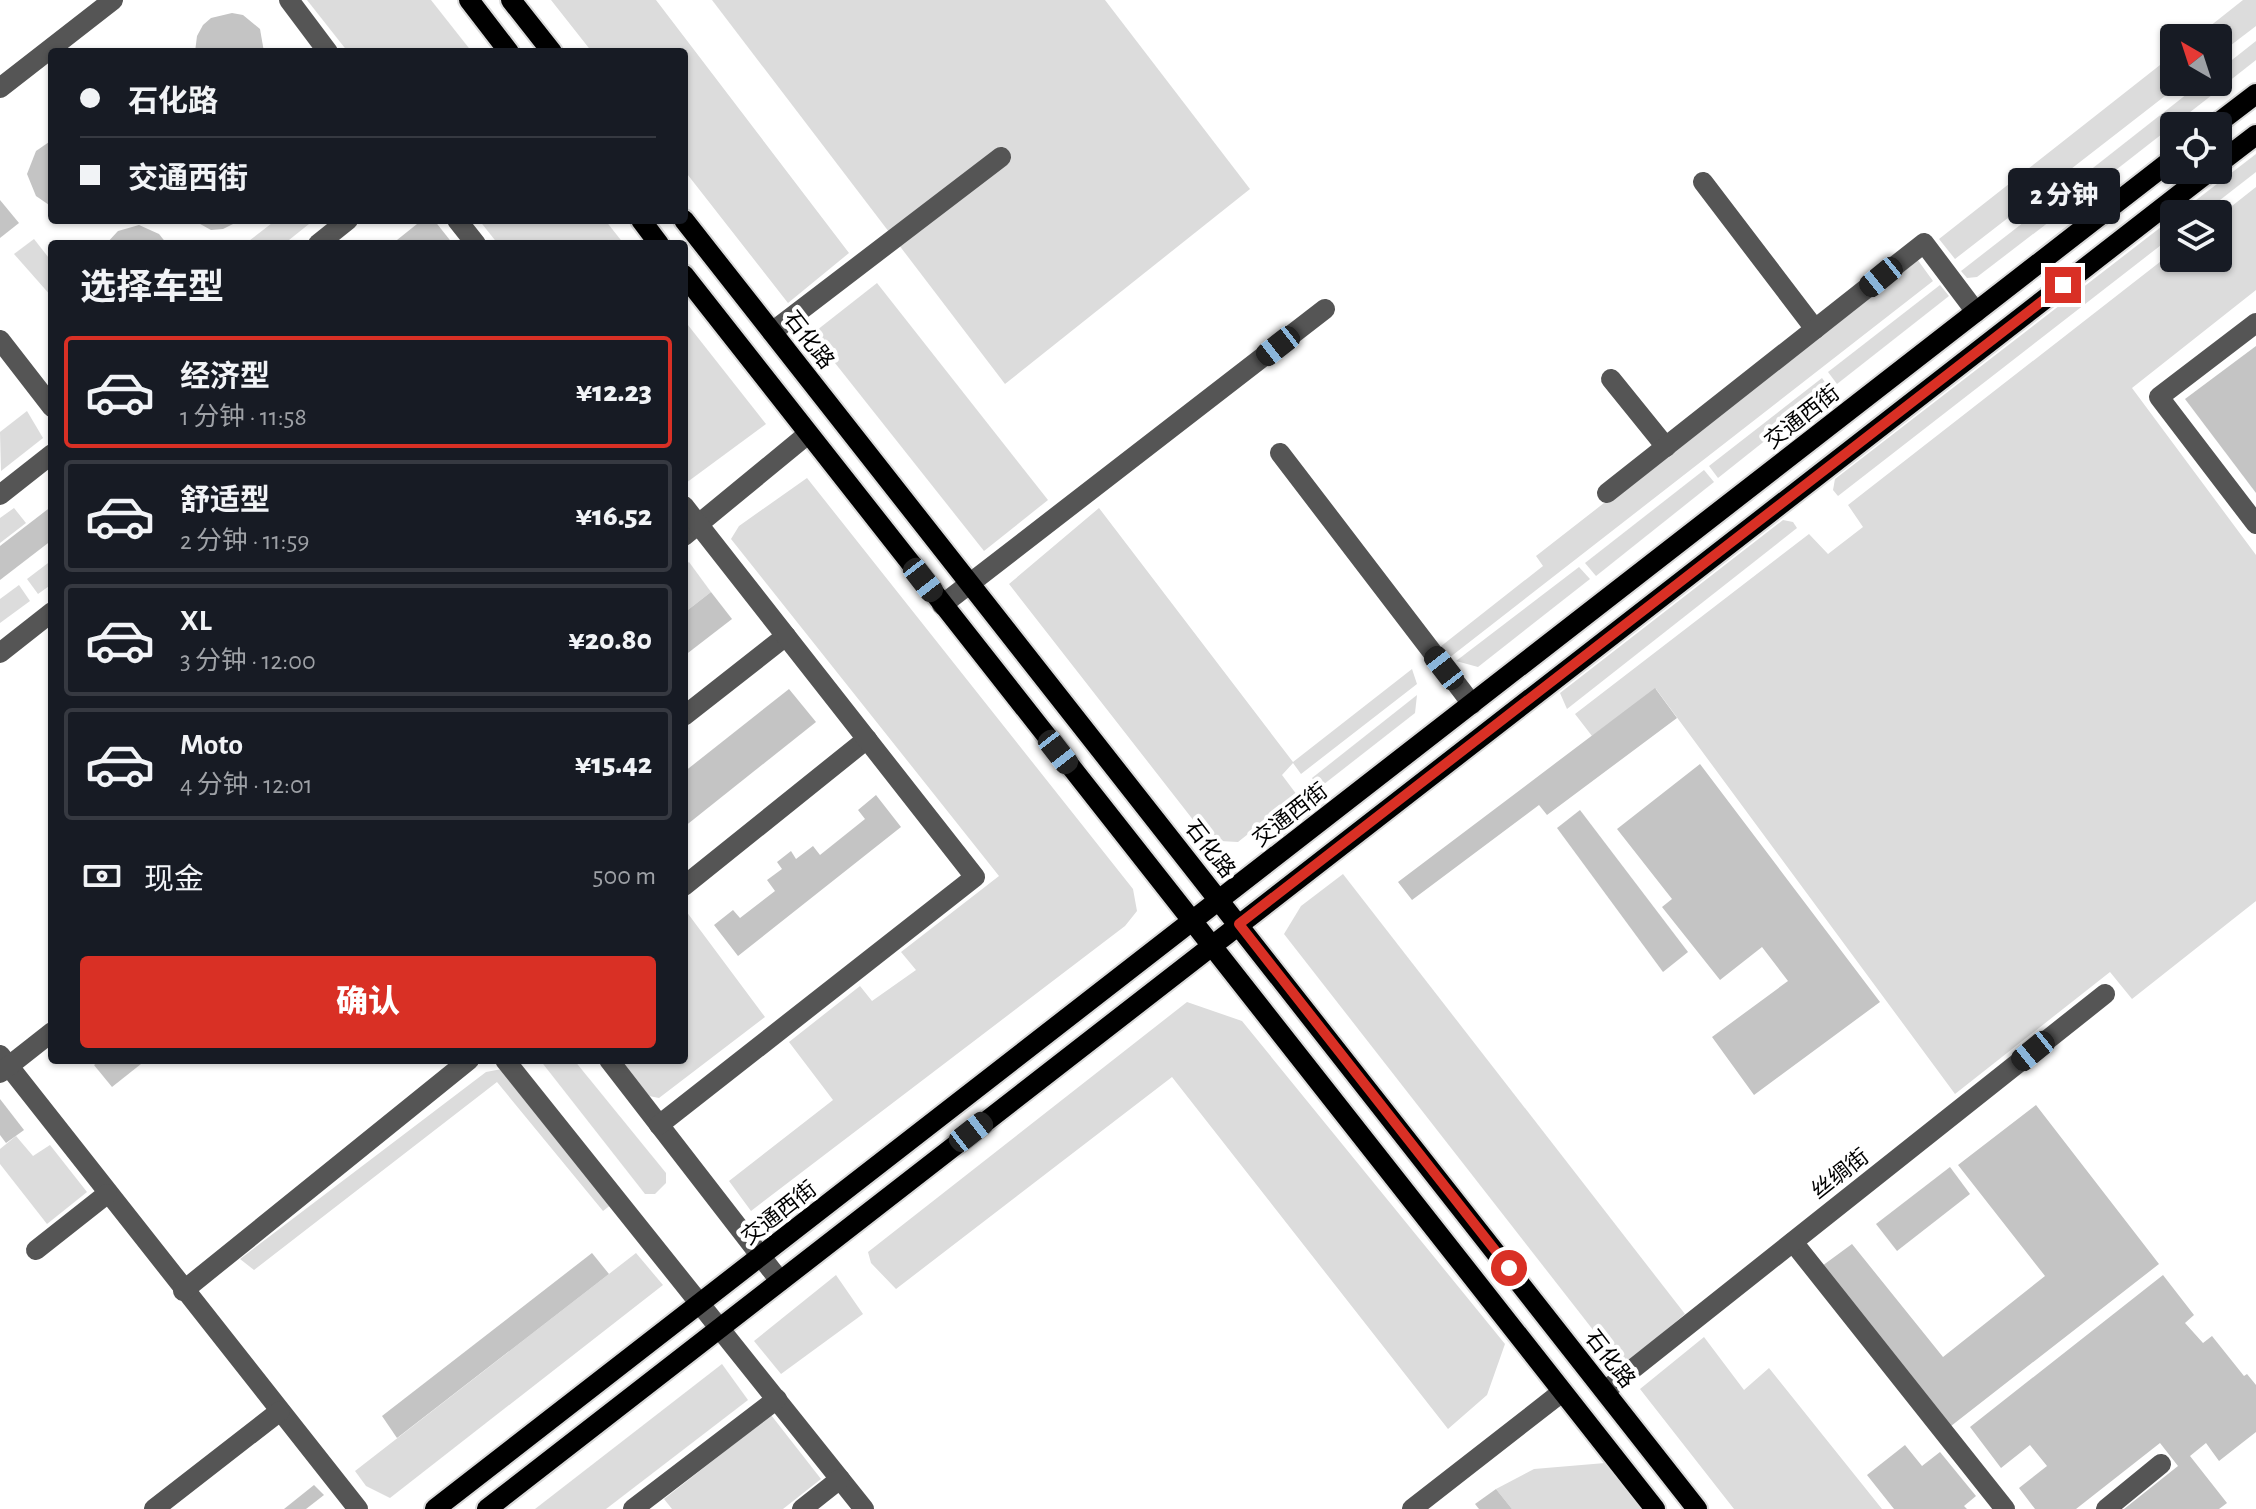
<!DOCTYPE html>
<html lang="zh">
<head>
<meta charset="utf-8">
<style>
	body { margin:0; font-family:"Alegreya Sans","Noto Sans SC",sans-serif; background:#20242c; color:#f1f3f6; height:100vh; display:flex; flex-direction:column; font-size:30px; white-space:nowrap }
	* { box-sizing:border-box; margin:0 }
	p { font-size:26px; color:#9ea1a6 }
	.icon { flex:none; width:44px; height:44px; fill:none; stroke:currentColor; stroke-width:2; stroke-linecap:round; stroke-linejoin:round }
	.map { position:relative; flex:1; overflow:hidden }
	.details { position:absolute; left:48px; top:240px; width:640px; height:824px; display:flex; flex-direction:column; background:#171b24; border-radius:8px; box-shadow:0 2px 6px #0004 }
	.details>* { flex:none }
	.top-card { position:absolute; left:48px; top:48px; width:640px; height:176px; border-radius:8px; box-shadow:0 2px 6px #0004; display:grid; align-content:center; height:176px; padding:0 32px; background:#171b24 }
	.needle { width:52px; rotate:321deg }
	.buttons { position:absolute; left:2160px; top:24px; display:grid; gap:16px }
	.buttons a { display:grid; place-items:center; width:72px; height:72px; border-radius:8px; background:#171b24; box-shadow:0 2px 6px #0004; font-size:40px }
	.end { position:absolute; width:36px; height:36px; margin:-18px; border:10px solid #d93025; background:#fff; box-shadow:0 0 0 4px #fff }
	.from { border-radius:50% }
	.bubble { position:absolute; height:56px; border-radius:8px; background:#171b24; box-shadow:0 2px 6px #0004; font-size:26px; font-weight:800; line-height:56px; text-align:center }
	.car { position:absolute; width:24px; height:48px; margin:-24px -12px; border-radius:10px; box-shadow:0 0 6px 2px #0007; background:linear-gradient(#222 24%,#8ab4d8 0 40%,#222 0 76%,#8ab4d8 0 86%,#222 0) }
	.top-card b { display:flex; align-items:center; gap:28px; height:76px; font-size:30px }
	.top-card b+b { border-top:2px solid #363941 }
	.top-card i { width:20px; height:20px; background:#f1f3f6 }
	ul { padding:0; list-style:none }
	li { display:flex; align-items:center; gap:24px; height:112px; margin:0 16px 12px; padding:0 16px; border:4px solid #363941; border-radius:8px }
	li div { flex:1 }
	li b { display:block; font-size:30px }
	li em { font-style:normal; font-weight:800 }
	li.current { border-color:#d93025 }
	li>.icon { width:72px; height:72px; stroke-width:1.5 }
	h2 { padding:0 32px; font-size:36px; line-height:96px }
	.pay { display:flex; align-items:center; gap:20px; height:88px; padding:0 32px; font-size:30px }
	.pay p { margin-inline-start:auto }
	.cta { display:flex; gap:16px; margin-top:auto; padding:16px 32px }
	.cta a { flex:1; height:92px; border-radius:8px; background:#d93025; color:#fff; font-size:32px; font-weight:800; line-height:92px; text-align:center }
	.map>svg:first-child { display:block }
	.green { fill:#dcdcdc }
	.building { fill:#c4c4c4 }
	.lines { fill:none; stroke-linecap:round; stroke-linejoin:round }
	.major-casing { stroke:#dbdbdb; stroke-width:24 }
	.minor { stroke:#555; stroke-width:20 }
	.major { stroke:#000; stroke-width:20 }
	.route { stroke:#d93025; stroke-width:10 }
	.labels { text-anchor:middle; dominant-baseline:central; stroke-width:8; stroke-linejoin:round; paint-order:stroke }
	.street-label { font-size:22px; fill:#000; stroke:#fff }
</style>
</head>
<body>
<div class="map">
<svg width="2256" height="1509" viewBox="0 0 2256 1509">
	<rect width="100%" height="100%" fill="#fff"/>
	<g class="green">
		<path d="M307,0H431L472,52H348Z"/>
		<path d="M551,0H656L849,253L788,303L684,170V52H592Z"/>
		<path d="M712,0H1105L1250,189L1005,384Z"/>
		<path d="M2243,0H2256V26L2218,55V38H2195Z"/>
		<path d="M2256,41V60L2214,93L2206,82H2218V71Z"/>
		<path d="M2174,54V82H2183L1955,259L1939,239Z"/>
		<path d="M2201,83L2212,95L2094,187L2084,175Z"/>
		<path d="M2256,154V172L2202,214H2178Z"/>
		<path d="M2078,180L2088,192L1977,277L1967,278L1961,271Z"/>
		<path d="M2256,187V290L2132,388L2256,555V901L2132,999L2110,972L1955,1094L1656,689L1592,736L1575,714L1809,534L1828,554L1863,527L1848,505L2174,251V258H2218V217Z"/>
		<path d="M2174,217V235L1838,496L1833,490L1835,479Z"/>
		<path d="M276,220H314L284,244H245Z"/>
		<path d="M479,220H605L624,244H498Z"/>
		<path d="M34,239L52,262V297L14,254Z"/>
		<path d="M1917,259L1933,281L1449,658L1440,647L1543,566L1536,556Z"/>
		<path d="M877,283L1048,500L984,551L812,334Z"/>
		<path d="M1940,285L1949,296L1837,384L1828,372Z"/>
		<path d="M684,320L766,424L686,483L684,481Z"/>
		<path d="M1822,378L1830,389L1718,478L1709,466Z"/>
		<path d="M27,411L43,438L1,471L0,432Z"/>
		<path d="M1704,470L1714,482L1596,576L1585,563Z"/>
		<path d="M807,478L1133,889L1137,911L1125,926L751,1211L729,1181L833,1100L789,1042L860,986L872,1001L916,970L901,952L999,876L731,539L739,526Z"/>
		<path d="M14,508L26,523L0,543V518Z"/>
		<path d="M1099,508L1293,762L1412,669L1417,684L1301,774L1293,763L1282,775L1297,795L1238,842L1220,841L1201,830L1009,584Z"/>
		<path d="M1783,520L1793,522L1797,528L1567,709L1560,693Z"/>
		<path d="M52,560V584L38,594L27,579Z"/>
		<path d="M689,562L711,592L684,613V566Z"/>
		<path d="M1579,567L1590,579L1478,667L1456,661Z"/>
		<path d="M19,585L30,601L0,623V599Z"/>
		<path d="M1417,695L1415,713L1319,788L1312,778Z"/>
		<path d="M1343,874L1685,1314L1622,1367L1284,934L1301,906Z"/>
		<path d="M686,911L765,1017L659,1098L649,1096L620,1060H684Z"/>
		<path d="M1187,1002L1242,1021L1505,1344L1487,1395L1448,1429L1172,1077L896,1289L871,1263L868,1252Z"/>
		<path d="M540,1060H574L666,1173V1183L655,1194H645Z"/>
		<path d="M502,1069L612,1204L603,1211L497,1082L254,1270L240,1259L486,1072Z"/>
		<path d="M16,1136L33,1156L50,1145L87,1192L47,1224L0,1164V1149Z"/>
		<path d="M636,1253L663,1285L390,1498L366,1486L355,1471Z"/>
		<path d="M836,1275L863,1314L781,1374L754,1341Z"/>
		<path d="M1704,1337L1744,1390L1769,1368L1882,1509H1734L1640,1389Z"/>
		<path d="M722,1364L748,1400L606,1509H535Z"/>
		<path d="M771,1415L821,1479L783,1509H672L664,1499Z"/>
		<path d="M1617,1462L1654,1509H1512L1496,1489L1534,1469Z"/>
	</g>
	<g class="building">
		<path d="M232,13L243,15L260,29L264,52H195L197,36L203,25L211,18Z"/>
		<path d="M52,140V207L36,196L27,174L36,151Z"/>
		<path d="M0,200L19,223L0,238Z"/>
		<path d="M193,220H241L223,229L211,230Z"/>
		<path d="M422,220H434L453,244H392Z"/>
		<path d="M139,225L159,234L167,244H106L118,231Z"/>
		<path d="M2256,346V493L2185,399Z"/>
		<path d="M52,506V540L0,580V546Z"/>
		<path d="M711,592L732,619L684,656V613Z"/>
		<path d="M1655,688L1677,718L1547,815L1539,805L1412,900L1398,882Z"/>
		<path d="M789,689L816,722L684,827V772Z"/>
		<path d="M1700,764L1880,1002L1754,1095L1712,1037L1788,981L1762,947L1720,980L1662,907L1672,899L1617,829Z"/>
		<path d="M876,795L901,827L738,956L714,925L733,910L740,918L775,891L767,880L782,869L777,862L791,851L796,859L813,846L820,855L865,819L858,810Z"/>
		<path d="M1580,810L1688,952L1663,972L1557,828Z"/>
		<path d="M101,1060H146L112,1087L94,1065Z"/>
		<path d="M0,1099L24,1130L6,1143L0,1135Z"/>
		<path d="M2036,1105L2159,1264L1951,1426L1822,1266L1852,1244L1943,1357L2045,1276L1958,1165Z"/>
		<path d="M1950,1167L1970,1194L1897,1251L1876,1224Z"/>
		<path d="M592,1253L609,1274L397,1438L382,1416Z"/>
		<path d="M2163,1275L2194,1315L2185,1323L2203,1343L2212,1336L2244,1376L2247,1374L2256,1385V1432L2219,1461L2206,1443L2190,1456L2227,1503L2219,1509H2124L2178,1466L2160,1443L2076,1509H2035L2019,1488L2047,1466L2030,1445L2001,1468L1970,1427Z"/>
		<path d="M1905,1445L1922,1466L1940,1452L1976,1496L1964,1506L1967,1509H1894L1867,1475Z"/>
		<path d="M314,1485L324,1495L306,1509H284Z"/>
		<path d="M1496,1489L1512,1509H1479L1475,1504Z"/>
	</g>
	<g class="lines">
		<defs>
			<g id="major">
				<path d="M469,0L509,52"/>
				<path d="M511,0L552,52"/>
				<path d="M2214,126L2256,94"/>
				<path d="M2218,164L2256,135"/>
				<path d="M641,220L659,244"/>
				<path d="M684,220L1697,1509"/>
				<path d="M684,275L1655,1509"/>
				<path d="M435,1509L2174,158"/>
				<path d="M487,1509L2211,170"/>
			</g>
		</defs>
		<use href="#major" class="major-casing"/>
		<g class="minor">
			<path d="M289,0L328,52"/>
			<path d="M0,88L113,0"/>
			<path d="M1703,182L1815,329"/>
			<path d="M457,220L476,244"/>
			<path d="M318,244L348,220"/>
			<path d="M2256,323L2159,397L2256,524"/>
			<path d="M772,332L1001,157"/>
			<path d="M0,340L52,407"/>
			<path d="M1611,379L1666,447"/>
			<path d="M1280,453L1472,704"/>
			<path d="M1607,493L1924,243L1976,312"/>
			<path d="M0,495L52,454"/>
			<path d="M684,536L808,434"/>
			<path d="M942,605L1325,309"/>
			<path d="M0,653L52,612"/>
			<path d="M684,716L786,636"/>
			<path d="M684,886L867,739"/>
			<path d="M0,1055L358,1509"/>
			<path d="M505,1060L864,1509"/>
			<path d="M609,1060L780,1281"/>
			<path d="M0,1073L52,1032"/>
			<path d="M659,1125L975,877L684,506"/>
			<path d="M1793,1242L2005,1509"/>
			<path d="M36,1250L107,1194"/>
			<path d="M183,1291L469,1060"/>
			<path d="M1605,1391L2105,994"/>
			<path d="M154,1509L280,1411"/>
			<path d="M633,1509L777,1399"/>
			<path d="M802,1509L840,1479"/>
			<path d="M1412,1509L1562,1392"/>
			<path d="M2106,1509L2161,1464"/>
		</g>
		<use href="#major" class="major"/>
	</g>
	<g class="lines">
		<path class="route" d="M1509,1268L1239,924L2063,285"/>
	</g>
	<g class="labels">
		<g class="street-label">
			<text transform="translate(809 340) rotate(52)">石化路</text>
			<text transform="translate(1802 417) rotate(-38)">交通西街</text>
			<text transform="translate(1290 815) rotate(-38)">交通西街</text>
			<text transform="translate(1210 849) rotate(52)">石化路</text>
			<text transform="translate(1840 1174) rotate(-38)">丝绸街</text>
			<text transform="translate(779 1213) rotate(-38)">交通西街</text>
			<text transform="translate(1610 1359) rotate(52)">石化路</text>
		</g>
	</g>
</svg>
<div class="buttons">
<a><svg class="needle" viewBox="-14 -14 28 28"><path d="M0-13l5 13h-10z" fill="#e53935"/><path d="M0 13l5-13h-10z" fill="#9ea1a6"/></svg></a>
<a><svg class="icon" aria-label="locate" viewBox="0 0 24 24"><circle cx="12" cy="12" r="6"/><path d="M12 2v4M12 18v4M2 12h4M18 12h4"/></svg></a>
<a><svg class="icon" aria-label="layers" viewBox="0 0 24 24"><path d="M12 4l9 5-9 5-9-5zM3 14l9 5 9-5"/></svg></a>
</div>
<i class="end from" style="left:1509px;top:1268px"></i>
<i class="end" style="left:2063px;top:285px"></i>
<div class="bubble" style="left:2008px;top:168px;width:112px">2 分钟</div>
<i class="car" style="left:1881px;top:277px;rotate:231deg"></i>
<i class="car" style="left:1278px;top:346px;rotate:232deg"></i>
<i class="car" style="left:923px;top:580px;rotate:142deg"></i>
<i class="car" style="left:1444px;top:668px;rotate:322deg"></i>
<i class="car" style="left:1058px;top:752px;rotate:142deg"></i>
<i class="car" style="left:2033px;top:1051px;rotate:231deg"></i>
<i class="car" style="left:971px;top:1132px;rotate:52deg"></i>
<div class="top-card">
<b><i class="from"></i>石化路</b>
<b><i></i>交通西街</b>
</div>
<section class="details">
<h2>选择车型</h2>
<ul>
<li class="current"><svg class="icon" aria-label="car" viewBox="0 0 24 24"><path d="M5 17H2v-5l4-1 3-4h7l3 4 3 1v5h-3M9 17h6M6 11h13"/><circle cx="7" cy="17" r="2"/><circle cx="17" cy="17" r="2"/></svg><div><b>经济型</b><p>1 分钟 · 11:58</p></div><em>¥12.23</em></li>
<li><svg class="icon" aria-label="car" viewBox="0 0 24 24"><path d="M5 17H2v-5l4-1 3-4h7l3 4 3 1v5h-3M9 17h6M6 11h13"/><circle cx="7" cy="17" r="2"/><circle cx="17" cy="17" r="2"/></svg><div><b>舒适型</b><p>2 分钟 · 11:59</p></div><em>¥16.52</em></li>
<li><svg class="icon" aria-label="car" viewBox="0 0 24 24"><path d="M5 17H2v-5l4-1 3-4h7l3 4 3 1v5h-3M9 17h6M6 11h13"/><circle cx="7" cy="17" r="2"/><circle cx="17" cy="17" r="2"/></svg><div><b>XL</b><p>3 分钟 · 12:00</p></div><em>¥20.80</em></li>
<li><svg class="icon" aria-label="car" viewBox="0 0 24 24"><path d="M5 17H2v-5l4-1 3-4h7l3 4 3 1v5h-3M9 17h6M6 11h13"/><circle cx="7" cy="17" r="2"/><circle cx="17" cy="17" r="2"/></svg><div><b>Moto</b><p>4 分钟 · 12:01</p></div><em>¥15.42</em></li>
</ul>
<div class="pay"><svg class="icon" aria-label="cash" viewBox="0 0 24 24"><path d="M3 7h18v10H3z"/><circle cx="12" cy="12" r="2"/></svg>现金<p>500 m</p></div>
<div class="cta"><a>确认</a></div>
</section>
</div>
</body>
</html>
